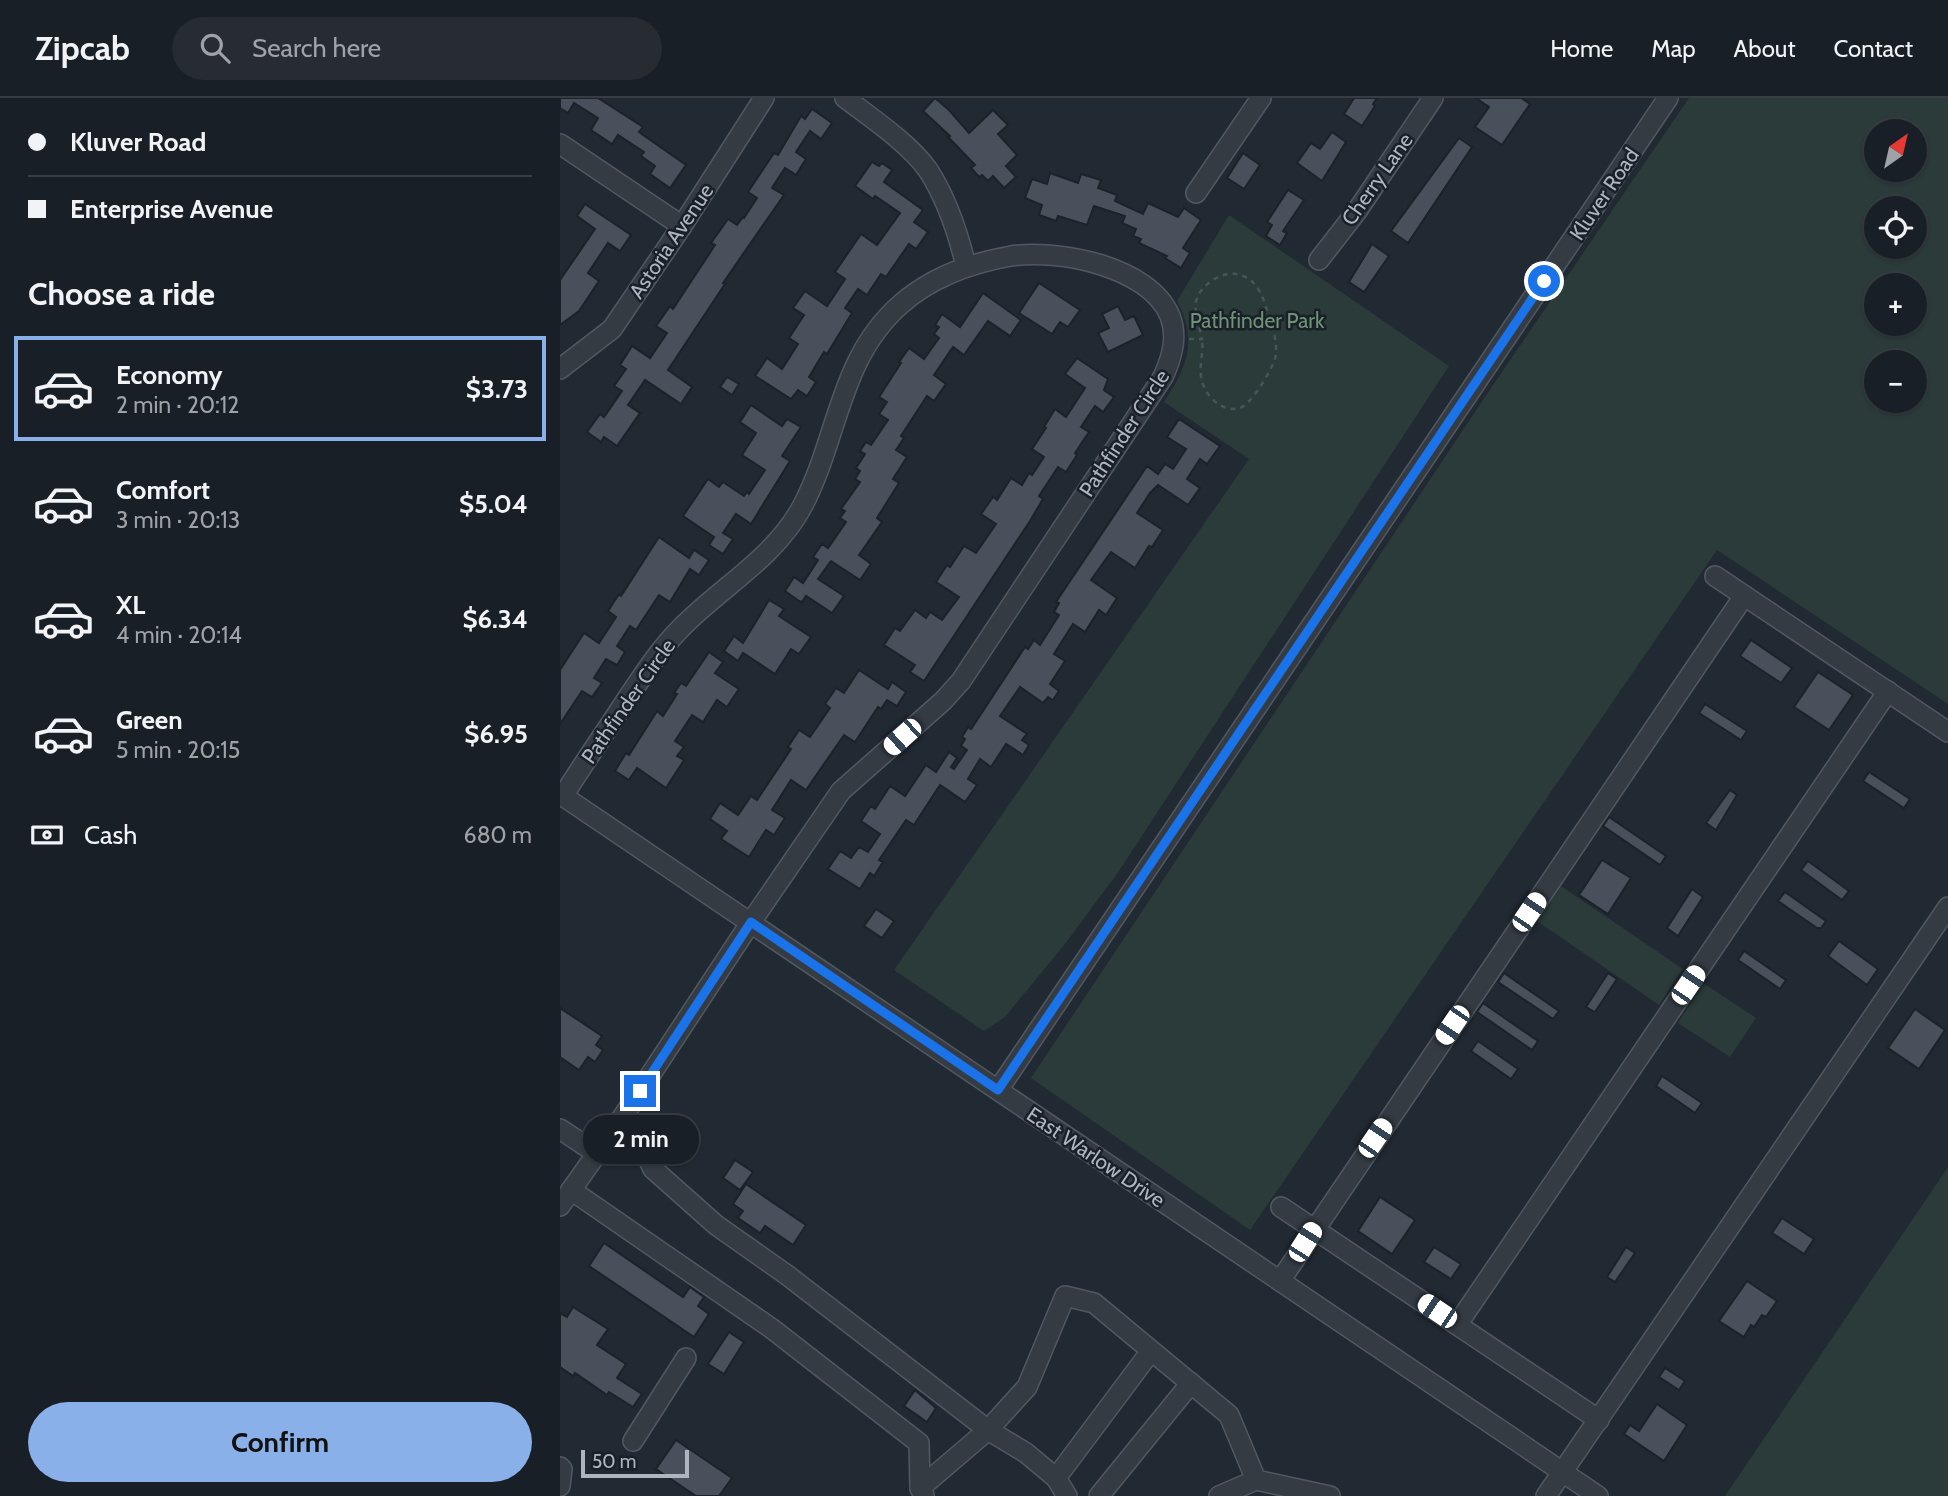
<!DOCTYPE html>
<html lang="en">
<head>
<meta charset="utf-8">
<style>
	body { margin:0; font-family:Cabin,sans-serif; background:#262c32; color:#f1f3f6; height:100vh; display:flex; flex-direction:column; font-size:26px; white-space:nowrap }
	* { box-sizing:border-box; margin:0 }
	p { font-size:23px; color:#9fa2a7 }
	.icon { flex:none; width:38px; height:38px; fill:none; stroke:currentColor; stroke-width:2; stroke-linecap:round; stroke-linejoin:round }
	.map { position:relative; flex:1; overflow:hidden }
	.side { display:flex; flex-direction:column; background:#191f26; width:560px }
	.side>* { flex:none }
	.banner { display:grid; align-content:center; height:154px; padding:0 28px; background:#191f26 }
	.needle { width:46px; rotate:34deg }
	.buttons { position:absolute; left:1304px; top:21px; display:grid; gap:14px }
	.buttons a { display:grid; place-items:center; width:63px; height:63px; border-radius:50%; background:#191f26; box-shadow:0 2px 5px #0004,0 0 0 2px #373d43; font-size:35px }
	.scale { position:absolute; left:21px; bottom:18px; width:108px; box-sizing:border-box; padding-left:7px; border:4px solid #aeb5c0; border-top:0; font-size:19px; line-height:24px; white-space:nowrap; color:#aeb5c0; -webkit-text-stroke:5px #1a2028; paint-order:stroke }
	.end { position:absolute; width:32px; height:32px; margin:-16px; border:9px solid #1a73e8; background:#fff; box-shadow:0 0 0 4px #fff }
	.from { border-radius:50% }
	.bubble { position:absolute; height:49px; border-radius:24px; background:#191f26; box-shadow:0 2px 5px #0004,0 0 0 2px #373d43; font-size:23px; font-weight:700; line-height:49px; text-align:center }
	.car { position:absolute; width:21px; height:42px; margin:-21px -10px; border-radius:9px; box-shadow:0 0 5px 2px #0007; background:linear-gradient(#fff 24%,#345 0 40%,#fff 0 76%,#345 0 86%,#fff 0) }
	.banner b { display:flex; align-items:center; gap:24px; height:66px; font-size:26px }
	.banner b+b { border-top:2px solid #373d43 }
	.banner i { width:18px; height:18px; background:#f1f3f6 }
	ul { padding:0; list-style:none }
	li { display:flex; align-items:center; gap:21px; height:105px; margin:0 14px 10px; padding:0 14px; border:4px solid transparent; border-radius:0px }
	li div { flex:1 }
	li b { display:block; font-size:26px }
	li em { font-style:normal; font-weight:700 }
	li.active { border-color:#8ab0e9 }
	li>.icon { width:63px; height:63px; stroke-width:1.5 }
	h2 { padding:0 28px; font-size:32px; line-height:84px }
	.pay { display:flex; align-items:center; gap:18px; height:77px; padding:0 28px; font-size:26px }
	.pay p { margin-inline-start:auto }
	.cta { display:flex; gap:14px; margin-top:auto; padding:14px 28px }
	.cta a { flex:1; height:80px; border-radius:42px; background:#8ab0e9; color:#111; font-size:28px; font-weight:700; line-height:80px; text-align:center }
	header { display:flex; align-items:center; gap:42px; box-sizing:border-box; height:98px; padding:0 35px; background:#191f26; border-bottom:2px solid #373d43 }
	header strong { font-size:33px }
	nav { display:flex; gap:38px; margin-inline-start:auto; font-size:24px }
	.search { width:490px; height:63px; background:#262c32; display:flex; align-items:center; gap:18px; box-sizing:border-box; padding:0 24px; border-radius:38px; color:#9fa2a7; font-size:26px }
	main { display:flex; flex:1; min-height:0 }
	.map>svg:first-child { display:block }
	.green { fill:#2a3b3a; fill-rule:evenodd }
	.building { fill:#48505c; stroke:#1c222a; stroke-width:2 }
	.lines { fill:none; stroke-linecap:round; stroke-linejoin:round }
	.minor-casing { stroke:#525861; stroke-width:22 }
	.path { stroke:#465658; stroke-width:2.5; stroke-dasharray:5 5; stroke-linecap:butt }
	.minor { stroke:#343b43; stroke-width:19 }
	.route { stroke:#1a73e8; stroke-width:9 }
	.labels { text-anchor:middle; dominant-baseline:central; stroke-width:5; stroke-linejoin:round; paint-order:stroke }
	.street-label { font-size:21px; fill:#aeb5c0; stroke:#1a2028 }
	.park-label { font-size:21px; fill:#709378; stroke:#1a2028 }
</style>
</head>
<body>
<header>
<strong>Zipcab</strong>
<div class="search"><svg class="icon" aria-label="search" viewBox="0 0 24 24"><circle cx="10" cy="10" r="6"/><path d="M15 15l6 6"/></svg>Search here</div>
<nav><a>Home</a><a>Map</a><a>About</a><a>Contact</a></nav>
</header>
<main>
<section class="side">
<div class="banner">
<b><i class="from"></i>Kluver Road</b>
<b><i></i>Enterprise Avenue</b>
</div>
<h2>Choose a ride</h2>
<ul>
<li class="active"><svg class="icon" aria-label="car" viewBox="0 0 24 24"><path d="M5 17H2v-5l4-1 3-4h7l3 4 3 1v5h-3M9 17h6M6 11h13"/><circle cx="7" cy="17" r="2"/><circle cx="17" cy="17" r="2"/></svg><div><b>Economy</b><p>2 min · 20:12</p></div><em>$3.73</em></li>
<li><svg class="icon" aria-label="car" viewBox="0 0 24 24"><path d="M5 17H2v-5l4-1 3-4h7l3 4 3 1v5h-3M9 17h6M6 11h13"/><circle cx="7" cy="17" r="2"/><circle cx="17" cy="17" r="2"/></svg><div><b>Comfort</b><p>3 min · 20:13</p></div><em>$5.04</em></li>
<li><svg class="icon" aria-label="car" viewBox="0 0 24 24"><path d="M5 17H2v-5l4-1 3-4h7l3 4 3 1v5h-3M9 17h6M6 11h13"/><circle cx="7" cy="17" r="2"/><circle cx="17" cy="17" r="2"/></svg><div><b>XL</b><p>4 min · 20:14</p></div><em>$6.34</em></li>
<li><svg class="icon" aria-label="car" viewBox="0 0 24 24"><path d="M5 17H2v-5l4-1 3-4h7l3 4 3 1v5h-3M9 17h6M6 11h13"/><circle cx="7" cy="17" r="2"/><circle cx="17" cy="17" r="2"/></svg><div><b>Green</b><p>5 min · 20:15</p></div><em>$6.95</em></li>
</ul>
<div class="pay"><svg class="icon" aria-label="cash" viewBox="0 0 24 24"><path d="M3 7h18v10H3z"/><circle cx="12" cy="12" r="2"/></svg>Cash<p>680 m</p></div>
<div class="cta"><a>Confirm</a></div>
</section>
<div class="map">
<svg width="1388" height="1398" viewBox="0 0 1388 1398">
	<rect width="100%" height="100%" fill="#212932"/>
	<g class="green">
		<path d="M1129,0H1388V606L1157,452L690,1132L471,980L929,293ZM1316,33H1354V72H1316ZM1316,110H1354V149H1316ZM1354,187V226H1316V187ZM1354,264V303H1316V264Z"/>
		<path d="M669,117L889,268L557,776L505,846L445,919L424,933L334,872L689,361L604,304C627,269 638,243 617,203Z"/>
		<path d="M1001,788L1123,871L1099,907L977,823Z"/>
		<path d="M1143,885L1196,920L1170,959L1118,925Z"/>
		<path d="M1388,1069V1398H1165Z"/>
	</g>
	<g class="building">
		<path d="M0,0H38L83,29L79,34L126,67L110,90L90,76L95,68L81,58L84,54L58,37L52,46L31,32L38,20L14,5L8,15L0,10Z"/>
		<path d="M375,0L389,12L409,35L433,12L448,27L438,36L457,57L446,68L456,79L444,90L433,78L428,83L422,77L419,79L411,70L415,67L388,39L390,38L363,13Z"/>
		<path d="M794,0H817L813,6L815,8L802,28L784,16Z"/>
		<path d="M916,0H961L970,6L942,47L915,29L929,9Z"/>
		<path d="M252,11L272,25L261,41L250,33L236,54L246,61L236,77L225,70L212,90L224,97L163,185L165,186L108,272L132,289L121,306L85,282L68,307L80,315L57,348L44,339L41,344L27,334L40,316L44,319L62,293L54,288L66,271L60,267L72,248L90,260L107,235L96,228L110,208L113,211L155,147L151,145L168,121L177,127L183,119L184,120L197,100L188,94L214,55L218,57L241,18L245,21Z"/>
		<path d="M772,34L786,44L762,83L737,65L751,45L760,51Z"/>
		<path d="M899,40L912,49L848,145L831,133Z"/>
		<path d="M683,55L700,67L684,91L667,80Z"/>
		<path d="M312,64L319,68L322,65L332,72L324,84L363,112L354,124L368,134L356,151L349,146L326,179L321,176L307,197L298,191L285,210L292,215L267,256L264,254L249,279L256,284L247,298L238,292L231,301L195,278L207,260L222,271L238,246L229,240L244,217L233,210L245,193L267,208L285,181L275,174L301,136L317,147L340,115L315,98L313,101L295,88Z"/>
		<path d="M490,75L518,85L521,76L541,82L538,90L557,97L555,103L583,116L588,105L618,119L624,110L641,122L623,150L630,155L621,170L605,160L607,158L579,145L581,141L573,138L576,131L562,125L565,118L534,108L527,127L498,118L496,123L479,117L482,107L465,100L472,81L487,86Z"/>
		<path d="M728,92L744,102L723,133L727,135L720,147L706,138L712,127L707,124Z"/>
		<path d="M25,106L71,137L60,153L48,145L28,175L39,183L19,213L0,227V182L35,131L17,118Z"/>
		<path d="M812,146L829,158L804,194L789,184Z"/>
		<path d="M479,185L520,212L508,229L500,224L492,236L459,215Z"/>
		<path d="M423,195L461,222L450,238L428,223L404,257L393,249L374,277L386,286L374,303L367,298L341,338L344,340L336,352L347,359L333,381L339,385L317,420L322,424L299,457L311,466L300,482L271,463L258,481L284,498L272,515L246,498L242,504L239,503L225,493L234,479L243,485L258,462L253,459L262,446L268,450L286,424L280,420L285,413L281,411L300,384L295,381L300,373L296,370L305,356L300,353L306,344L311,347L328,322L319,316L327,304L319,299L341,265L339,264L349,250L364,261L379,240L374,236L379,229L375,227L382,216L400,229Z"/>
		<path d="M558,208L565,222L574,218L583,237L548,254L538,235L549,230L542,216Z"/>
		<path d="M517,260L548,281L544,292L554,299L543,314L535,308L521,329L529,334L515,355L517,357L506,374L498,369L479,398L483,401L470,423L364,583L350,574L355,567L324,547L335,530L340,533L355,512L366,520L370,514L382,522L399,499L376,484L387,467L390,469L404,448L416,455L436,426L421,416L433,399L437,402L451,380L462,387L469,375L472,377L484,359L472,351L486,330L484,329L495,311L506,319L525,290L505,276Z"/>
		<path d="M167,279L179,286L172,297L160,289Z"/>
		<path d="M191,307L222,328L227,321L241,329L222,358L230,363L191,426L176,416L163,435L173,441L163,456L149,447L154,439L123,418L148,381L159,389L163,384L184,398L187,394L189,396L205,372L182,357L196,335L180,324Z"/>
		<path d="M619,321L660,348L647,366L640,361L627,381L640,390L628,407L598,387L590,395L577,415L603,432L592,449L589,448L575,470L551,454L531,482L557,500L546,517L539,512L525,534L513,526L494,556L505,563L490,586L499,593L493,602L488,599L483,605L460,589L440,618L467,636L462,642L469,647L463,657L446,646L431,669L420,661L408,681L417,687L405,704L380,687L354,727L346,722L319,762L323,764L314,778L310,775L300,791L268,771L280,753L291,760L299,749L308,754L320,736L301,723L311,708L315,711L330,688L345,698L366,667L376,674L389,654L397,660L391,669L394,671L407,652L401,648L405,641L402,639L408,629L411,631L465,549L468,551L474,542L480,547L499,517L494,514L499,505L496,504L587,368L598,376L605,366L613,371L626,351L607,339Z"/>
		<path d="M99,439L129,460L134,452L149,462L139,477L130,471L110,504L99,497L76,532L70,528L57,548L65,554L57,567L46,561L34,580L42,585L32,599L22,593L0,626V572L24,535L39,545L56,519L48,513L59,496L61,498Z"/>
		<path d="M209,502L224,511L219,518L251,539L239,556L231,551L215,576L183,555L178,563L164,553L174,538L183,545Z"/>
		<path d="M1191,542L1232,570L1221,585L1180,558Z"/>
		<path d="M149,554L163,564L155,575L179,591L167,609L157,602L143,624L132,617L115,643L124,649L117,658L124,662L106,690L77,670L69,682L55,673L66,655L69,657L97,613L103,618L117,596L114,595L121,585L126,588Z"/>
		<path d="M299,572L328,591L332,584L346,594L337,608L327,602L321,611L318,609L295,644L284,637L246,692L231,682L212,712L225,720L214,737L206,732L189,759L161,741L167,733L150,721L160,705L178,717L191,698L197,702L231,651L228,649L239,632L250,639L270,610L265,606L276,590L284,595Z"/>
		<path d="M1258,574L1293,597L1269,632L1234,609Z"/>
		<path d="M1145,606L1187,633L1181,642L1139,615Z"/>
		<path d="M1309,674L1350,701L1344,710L1303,683Z"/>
		<path d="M1170,692L1177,697L1156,732L1146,725Z"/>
		<path d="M1049,719L1106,758L1100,767L1043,728Z"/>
		<path d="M1042,762L1071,780L1048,816L1019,797Z"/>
		<path d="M1248,763L1289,793L1282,802L1241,772Z"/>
		<path d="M1132,791L1143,799L1118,838L1107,830Z"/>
		<path d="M1225,794L1266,823L1261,830H1257L1218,803Z"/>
		<path d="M316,811L334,823L322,840L304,828Z"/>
		<path d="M1279,843L1318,871L1307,887L1268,858Z"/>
		<path d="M1184,853L1226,882L1220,891L1178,862Z"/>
		<path d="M944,875L999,913L993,921L938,884Z"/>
		<path d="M1048,875L1057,881L1035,914L1026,909Z"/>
		<path d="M923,905L978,943L972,952L917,914Z"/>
		<path d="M0,910L42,938L36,947L43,952L35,964L28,959L19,972L0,959Z"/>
		<path d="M1355,911L1385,932L1359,971L1328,950Z"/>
		<path d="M918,943L958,971L951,981L911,953Z"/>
		<path d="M1102,978L1142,1005L1135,1015L1096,988Z"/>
		<path d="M175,1062L193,1074L180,1092L163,1080Z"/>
		<path d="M186,1086L246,1127L233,1147L205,1128L200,1135L178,1120L183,1113L173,1106Z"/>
		<path d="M820,1099L855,1122L832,1156L798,1133Z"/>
		<path d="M1222,1120L1254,1141L1244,1156L1212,1135Z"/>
		<path d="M44,1145L123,1199L130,1189L144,1199L138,1208L149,1216L134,1239L29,1168Z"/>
		<path d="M874,1149L901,1166L891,1181L864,1164Z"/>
		<path d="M1066,1149L1075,1155L1055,1184L1047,1179Z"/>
		<path d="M1187,1183L1217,1203L1206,1219L1202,1217L1194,1229L1191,1227L1184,1239L1159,1223Z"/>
		<path d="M13,1209L48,1231L37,1247L66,1266L57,1280L82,1296L73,1309L49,1294L47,1297L15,1275L13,1278L0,1269V1215L7,1219Z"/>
		<path d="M169,1234L184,1244L164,1276L148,1266Z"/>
		<path d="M1105,1270L1125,1283L1119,1292L1099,1279Z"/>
		<path d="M355,1292L376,1310L367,1324L344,1308Z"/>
		<path d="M1097,1306L1127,1327L1104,1363L1064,1336L1070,1327L1079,1333Z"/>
		<path d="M116,1342L172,1380L159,1398H136L96,1371Z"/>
	</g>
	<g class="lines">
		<defs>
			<g id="minor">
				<path d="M285,0C310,19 350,46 368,72C387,101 398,135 406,168"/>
				<path d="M0,46L122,128"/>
				<path d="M636,95L701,0"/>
				<path d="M759,162L797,113L873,0"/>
				<path d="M0,271L52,231L122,128L204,0"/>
				<path d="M1155,478L1388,634"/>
				<path d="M0,696L1038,1398"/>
				<path d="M438,992L1108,0"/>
				<path d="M66,1014L93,1071L156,1127L227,1177L428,1332L466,1355L496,1380L507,1398"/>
				<path d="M0,1031L36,1055"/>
				<path d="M11,1092L211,1230L359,1345L360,1390L364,1397"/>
				<path d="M0,1108L66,1014L191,824L281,693L383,603L401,583L603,279C612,259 618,239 610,218C589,168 498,151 451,158C411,165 372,179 341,206C279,260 279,338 243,407C216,459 161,489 121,530C97,554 80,582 61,610C42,639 22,668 3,698"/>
				<path d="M721,1109L1039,1322"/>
				<path d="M720,1183L1184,498"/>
				<path d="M897,1227L1328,593"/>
				<path d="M73,1343L126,1260"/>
				<path d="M0,1369L2,1371L0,1388"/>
				<path d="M496,1380L591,1253"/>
				<path d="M360,1390L428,1332L467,1289L505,1198L534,1205L669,1317L696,1382L770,1398"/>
				<path d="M539,1398L631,1285"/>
				<path d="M659,1398L696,1382"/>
				<path d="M986,1398L1388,809"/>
			</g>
		</defs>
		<use href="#minor" class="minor-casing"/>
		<path class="path" d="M629,241H642C640,230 634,215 636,204C638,189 661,173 676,176C694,179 701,193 706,209C711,223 719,246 715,261C711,273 693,303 682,309C664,317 646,299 642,283C638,269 644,255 642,241"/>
		<use href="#minor" class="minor"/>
	</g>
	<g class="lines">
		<path class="route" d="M80,993L191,824L438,992L984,183"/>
	</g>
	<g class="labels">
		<g class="street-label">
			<text transform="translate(817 81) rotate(-55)">Cherry Lane</text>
			<text transform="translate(1044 96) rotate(-56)">Kluver Road</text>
			<text transform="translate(111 143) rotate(-56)">Astoria Avenue</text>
			<text transform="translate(564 335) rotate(-57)">Pathfinder Circle</text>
			<text transform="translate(68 603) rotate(-55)">Pathfinder Circle</text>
			<text transform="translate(536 1059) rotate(34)">East Warlow Drive</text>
		</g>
		<g class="park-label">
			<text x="697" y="222">Pathfinder Park</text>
		</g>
	</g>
</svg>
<div class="buttons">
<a><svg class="needle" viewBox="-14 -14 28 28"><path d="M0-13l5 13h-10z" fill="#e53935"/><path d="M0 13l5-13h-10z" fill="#9fa2a7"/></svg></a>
<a><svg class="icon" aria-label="locate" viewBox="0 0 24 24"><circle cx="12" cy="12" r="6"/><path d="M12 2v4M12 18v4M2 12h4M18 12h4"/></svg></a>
<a>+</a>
<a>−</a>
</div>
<div class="scale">50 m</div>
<i class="end from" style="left:984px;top:183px"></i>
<i class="end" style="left:80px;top:993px"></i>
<div class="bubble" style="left:23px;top:1017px;width:116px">2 min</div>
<i class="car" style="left:342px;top:639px;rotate:228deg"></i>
<i class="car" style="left:969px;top:814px;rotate:34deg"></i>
<i class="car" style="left:1128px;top:887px;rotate:34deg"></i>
<i class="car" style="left:892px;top:927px;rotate:214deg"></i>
<i class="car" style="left:815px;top:1040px;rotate:34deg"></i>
<i class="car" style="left:745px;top:1144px;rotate:32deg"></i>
<i class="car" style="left:877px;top:1213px;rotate:304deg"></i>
</div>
</main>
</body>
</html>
